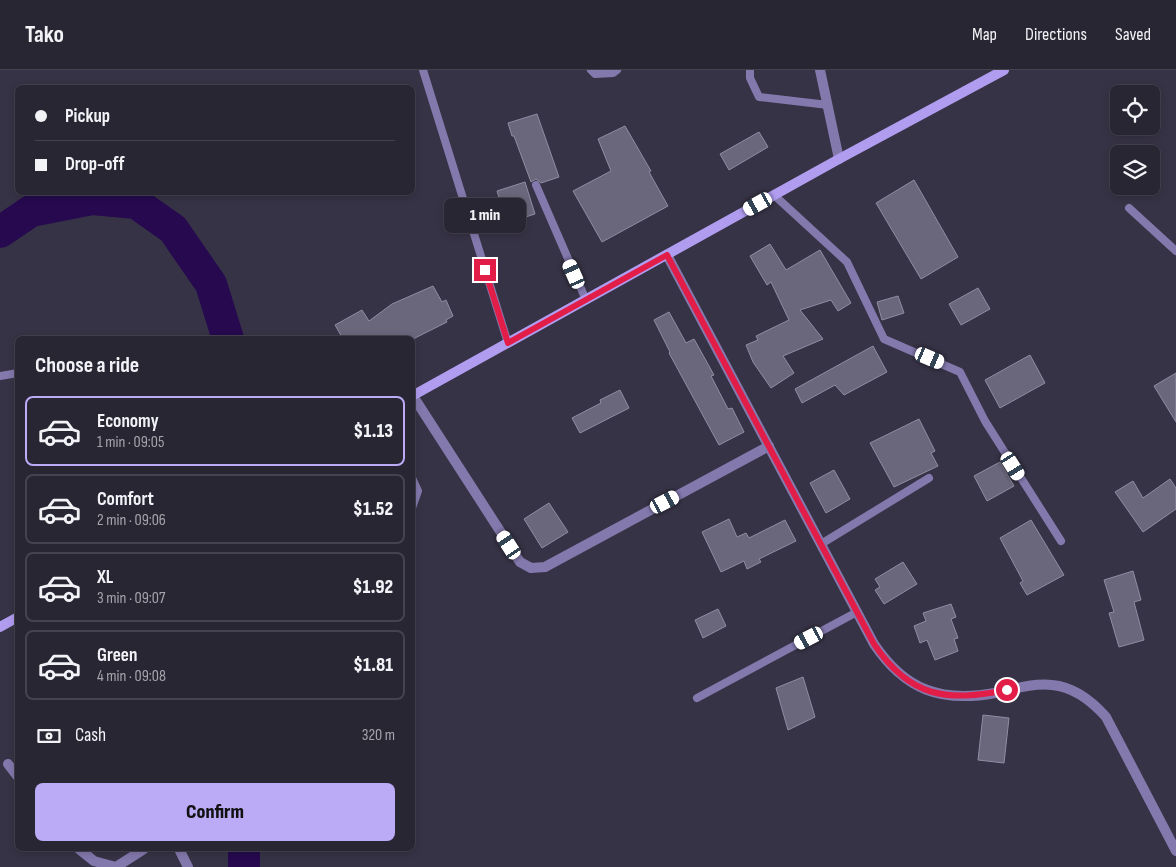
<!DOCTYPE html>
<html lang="en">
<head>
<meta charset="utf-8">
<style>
	body { margin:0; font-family:"Sofia Sans Condensed",sans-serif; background:#312e3c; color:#f1f3f6; height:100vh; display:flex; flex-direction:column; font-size:19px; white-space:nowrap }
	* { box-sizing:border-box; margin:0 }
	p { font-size:16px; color:#a5a5ac }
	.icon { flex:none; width:28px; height:28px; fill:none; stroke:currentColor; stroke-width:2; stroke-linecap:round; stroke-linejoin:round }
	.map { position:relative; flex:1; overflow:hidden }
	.sheet { position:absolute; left:15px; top:266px; width:400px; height:515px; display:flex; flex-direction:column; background:#292634; border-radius:8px; box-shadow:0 2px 8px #0003,0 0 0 1px #45434f }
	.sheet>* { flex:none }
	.guide { position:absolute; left:15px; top:15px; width:400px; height:110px; border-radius:8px; box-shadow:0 2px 8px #0003,0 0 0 1px #45434f; display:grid; align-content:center; height:110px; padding:0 20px; background:#292634 }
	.tools { position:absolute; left:1110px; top:15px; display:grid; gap:10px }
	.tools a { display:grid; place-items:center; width:50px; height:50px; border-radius:8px; background:#292634; box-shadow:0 2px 8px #0003,0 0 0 1px #45434f; font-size:25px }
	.end { position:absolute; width:22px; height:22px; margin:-11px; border:6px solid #e11d48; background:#fff; box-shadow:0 0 0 2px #fff }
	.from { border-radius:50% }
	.bubble { position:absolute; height:35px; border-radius:8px; background:#292634; box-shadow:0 2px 8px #0003,0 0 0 1px #45434f; font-size:16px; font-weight:800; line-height:35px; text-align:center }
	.car { position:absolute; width:15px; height:30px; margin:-15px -8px; border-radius:6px; box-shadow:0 0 4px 1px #0007; background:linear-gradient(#fff 24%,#345 0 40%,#fff 0 76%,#345 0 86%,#fff 0) }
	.guide b { display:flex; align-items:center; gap:18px; height:48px; font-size:19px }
	.guide b+b { border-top:1px solid #45434f }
	.guide i { width:12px; height:12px; background:#f1f3f6 }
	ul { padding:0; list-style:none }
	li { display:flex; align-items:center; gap:15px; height:70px; margin:0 10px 8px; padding:0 10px; border:2px solid #45434f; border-radius:8px }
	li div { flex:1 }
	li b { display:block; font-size:19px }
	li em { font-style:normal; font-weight:800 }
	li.active { border-color:#bbaaf6 }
	li>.icon { width:45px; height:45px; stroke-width:1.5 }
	h2 { padding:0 20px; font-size:22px; line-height:60px }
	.pay { display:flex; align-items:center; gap:12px; height:55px; padding:0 20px; font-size:19px }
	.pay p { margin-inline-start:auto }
	.action { display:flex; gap:10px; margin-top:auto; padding:10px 20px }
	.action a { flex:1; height:58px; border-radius:8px; background:#bbaaf6; color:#111; font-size:20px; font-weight:800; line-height:58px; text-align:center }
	header { display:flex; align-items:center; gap:30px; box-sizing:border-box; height:70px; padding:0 25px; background:#292634; border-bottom:1px solid #45434f }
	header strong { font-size:24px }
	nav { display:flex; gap:28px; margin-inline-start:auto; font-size:18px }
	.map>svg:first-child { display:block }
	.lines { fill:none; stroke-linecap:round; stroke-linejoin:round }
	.river { stroke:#26094f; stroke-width:32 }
	.building { fill:#6a667b; stroke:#918ca3 }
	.lane { stroke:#8479ad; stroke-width:8 }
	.street { stroke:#8479ad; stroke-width:10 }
	.secondary { stroke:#b19df0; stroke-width:10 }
	.route { stroke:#e11d48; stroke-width:6 }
</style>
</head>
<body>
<header>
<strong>Tako</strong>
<nav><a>Map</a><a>Directions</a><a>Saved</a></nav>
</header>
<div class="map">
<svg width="1176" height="797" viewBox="0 0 1176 797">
	<rect width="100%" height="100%" fill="#373346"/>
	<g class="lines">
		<g class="river">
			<path d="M0,162L31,141L92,129L136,133L173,159L211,214L228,269"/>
			<path d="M244,797V779"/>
		</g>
	</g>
	<g class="building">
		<path d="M537,44L559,107L541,113L536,109L531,112L514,66H512L508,53Z"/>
		<path d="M625,56L651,101L649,102L668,136L602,172L573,121L611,101L598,69Z"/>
		<path d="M759,62L768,77L729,100L720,84Z"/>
		<path d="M914,110L958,187L921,209L876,133Z"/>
		<path d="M525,112L535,144L507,153L497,121Z"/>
		<path d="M770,174L786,200L820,180L851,233L838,241L831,230L800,240L823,269L783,286L794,303L771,318L753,292L746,275L758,270L756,266L789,250L771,212L767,215L750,186Z"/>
		<path d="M433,216L442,232L446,230L453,246L446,250L447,252L413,269H343L335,255L362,240L369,251L392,234Z"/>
		<path d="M978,218L990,239L961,255L949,234Z"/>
		<path d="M898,226L904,243L882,250L877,232Z"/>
		<path d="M669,242L686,273L694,269L714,305L711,306L728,339L732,338L744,362L719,375L669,283L670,282L654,250Z"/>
		<path d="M873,276L887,302L844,325L835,315L802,333L795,319Z"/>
		<path d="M1030,285L1045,313L1000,338L985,310Z"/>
		<path d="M1176,303V352L1154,316Z"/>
		<path d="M620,320L629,338L580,363L572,348L601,333L600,330Z"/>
		<path d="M919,349L935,381L931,383L938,396L894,417L870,373Z"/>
		<path d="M1000,392L1014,416L987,431L974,406Z"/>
		<path d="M834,400L850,429L826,443L810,413Z"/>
		<path d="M1170,409L1176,418V439L1143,462L1115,422L1133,411L1143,428Z"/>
		<path d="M549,433L568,462L542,478L524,449Z"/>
		<path d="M729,449L737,467L746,463L749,468L785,450L796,471L759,489L761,492L747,499L744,491L721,502L702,462Z"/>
		<path d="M1031,450L1064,505L1027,525L1020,513L1023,511L1000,468Z"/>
		<path d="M903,492L917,514L884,534L875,520L880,517L875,509Z"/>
		<path d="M1133,501L1141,530L1134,532L1144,570L1119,577L1109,543L1114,542L1104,510Z"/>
		<path d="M951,534L956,547L951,549L958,568L954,569L958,581L935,590L927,570L920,573L914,556L926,551L923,543Z"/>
		<path d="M718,539L726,556L703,568L695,550Z"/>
		<path d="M803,607L815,647L788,660L776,618Z"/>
		<path d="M983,645L1009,648L1004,693L978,690Z"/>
	</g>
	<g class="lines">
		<g class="lane">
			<path d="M423,0L508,273"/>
			<path d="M591,0L595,4L613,3L617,0"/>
			<path d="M750,0V8L759,27L828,35"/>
			<path d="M536,115L586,230"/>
			<path d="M774,125L847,192L884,269L960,302L985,351L1061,471"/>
			<path d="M1129,138L1176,181"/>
			<path d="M0,306L18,303"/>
			<path d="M412,408L418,421L412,438"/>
			<path d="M821,474L929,408"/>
			<path d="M697,628L857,542"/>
		</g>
		<g class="street">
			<path d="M820,0L839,89"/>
			<path d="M667,185L874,574C905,620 941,633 995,623C1014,619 1033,613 1052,615C1074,617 1091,630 1106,647L1176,781"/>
			<path d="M413,326L520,492L531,498L545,497L769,376"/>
			<path d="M8,694L18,707"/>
			<path d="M79,779L94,791L116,797L144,779"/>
			<path d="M179,779L188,797"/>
		</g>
		<g class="secondary">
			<path d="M412,326L839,89L1004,0"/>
			<path d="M0,557L18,547"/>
		</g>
	</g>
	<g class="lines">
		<path class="route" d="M485,200L508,273L667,185L874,574C910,628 947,632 1007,620"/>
	</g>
</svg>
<div class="tools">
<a><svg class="icon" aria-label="locate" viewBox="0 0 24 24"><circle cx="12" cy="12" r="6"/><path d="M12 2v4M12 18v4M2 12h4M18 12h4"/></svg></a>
<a><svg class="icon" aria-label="layers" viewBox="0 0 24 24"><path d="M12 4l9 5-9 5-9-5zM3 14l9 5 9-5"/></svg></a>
</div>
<i class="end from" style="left:1007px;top:620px"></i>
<i class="end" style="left:485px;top:200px"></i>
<div class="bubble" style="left:444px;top:128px;width:82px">1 min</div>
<i class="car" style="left:758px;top:134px;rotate:241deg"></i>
<i class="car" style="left:574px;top:204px;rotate:336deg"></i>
<i class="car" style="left:930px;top:288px;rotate:113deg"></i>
<i class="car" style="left:1013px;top:396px;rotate:148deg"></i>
<i class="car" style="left:665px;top:432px;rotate:62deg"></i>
<i class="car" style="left:509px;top:475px;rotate:327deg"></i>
<i class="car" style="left:809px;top:568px;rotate:242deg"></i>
<div class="guide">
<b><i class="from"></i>Pickup</b>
<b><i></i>Drop-off</b>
</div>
<section class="sheet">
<h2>Choose a ride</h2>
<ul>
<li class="active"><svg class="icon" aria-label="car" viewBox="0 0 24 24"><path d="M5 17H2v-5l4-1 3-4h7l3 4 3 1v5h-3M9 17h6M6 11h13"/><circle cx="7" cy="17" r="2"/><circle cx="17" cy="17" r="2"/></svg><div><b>Economy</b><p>1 min · 09:05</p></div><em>$1.13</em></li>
<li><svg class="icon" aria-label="car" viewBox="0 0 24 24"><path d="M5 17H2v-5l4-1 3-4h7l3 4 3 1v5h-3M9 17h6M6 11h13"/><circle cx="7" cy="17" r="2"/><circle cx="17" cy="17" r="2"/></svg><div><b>Comfort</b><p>2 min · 09:06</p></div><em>$1.52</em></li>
<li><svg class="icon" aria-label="car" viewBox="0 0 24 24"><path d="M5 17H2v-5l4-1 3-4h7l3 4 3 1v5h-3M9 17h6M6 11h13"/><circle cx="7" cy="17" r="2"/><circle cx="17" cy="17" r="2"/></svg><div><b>XL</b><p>3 min · 09:07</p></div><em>$1.92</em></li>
<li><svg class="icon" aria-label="car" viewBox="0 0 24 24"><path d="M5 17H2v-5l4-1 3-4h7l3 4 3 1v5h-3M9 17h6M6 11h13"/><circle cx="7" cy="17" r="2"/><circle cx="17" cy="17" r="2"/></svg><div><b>Green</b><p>4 min · 09:08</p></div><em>$1.81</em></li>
</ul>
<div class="pay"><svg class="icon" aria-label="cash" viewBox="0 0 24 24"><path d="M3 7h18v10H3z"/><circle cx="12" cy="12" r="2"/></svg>Cash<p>320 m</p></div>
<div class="action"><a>Confirm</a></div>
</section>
</div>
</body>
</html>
